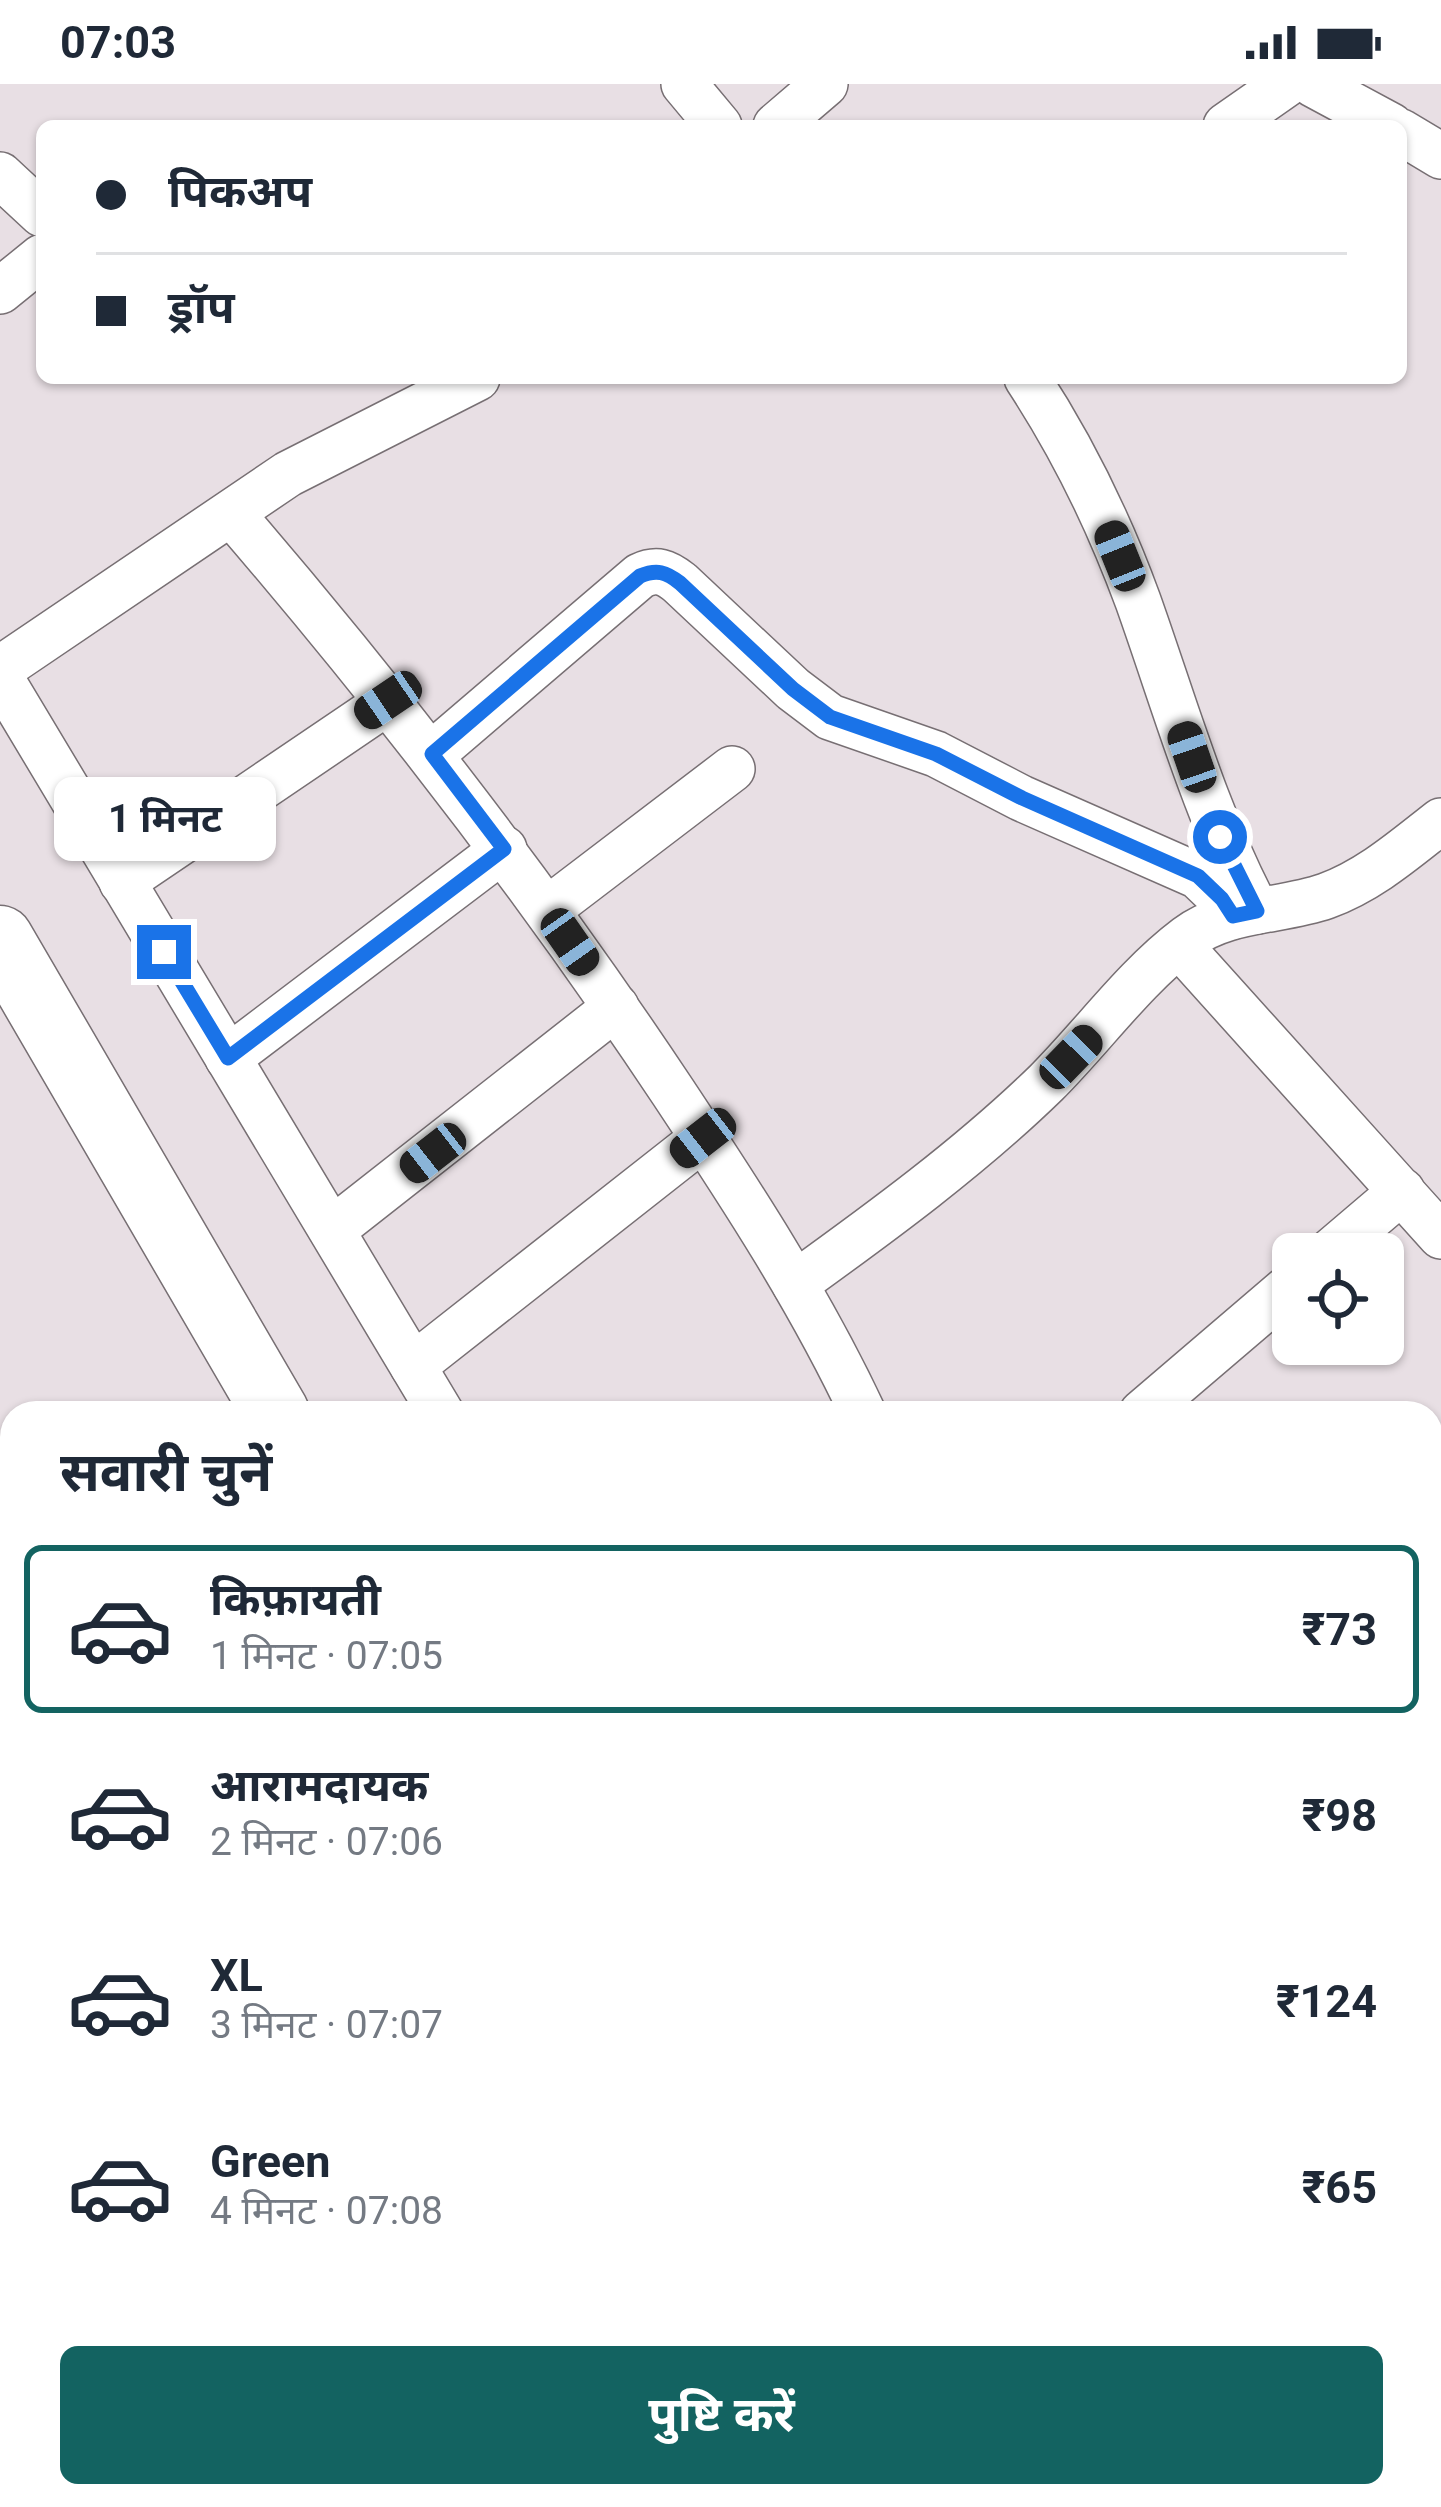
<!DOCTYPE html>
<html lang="hi">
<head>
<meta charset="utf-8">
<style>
	body { margin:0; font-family:Roboto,"Noto Sans Devanagari",sans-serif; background:#f2f2f3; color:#1f2937; height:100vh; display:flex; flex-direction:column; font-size:45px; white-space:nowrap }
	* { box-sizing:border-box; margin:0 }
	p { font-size:39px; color:#747a83 }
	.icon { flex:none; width:66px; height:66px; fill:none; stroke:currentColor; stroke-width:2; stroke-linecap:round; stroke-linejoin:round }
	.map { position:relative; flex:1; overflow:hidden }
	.sheet { position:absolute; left:0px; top:1317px; width:1443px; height:1107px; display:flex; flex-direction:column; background:#fff; border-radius:36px 36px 0 0; box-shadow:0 3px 9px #0004 }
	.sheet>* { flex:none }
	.hud { position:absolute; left:36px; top:36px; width:1371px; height:264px; border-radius:18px; box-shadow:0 3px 9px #0004; display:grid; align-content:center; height:264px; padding:0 60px; background:#fff }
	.buttons { position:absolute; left:1272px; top:1149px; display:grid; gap:24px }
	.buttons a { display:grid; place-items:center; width:132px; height:132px; border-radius:18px; background:#fff; box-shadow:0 3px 9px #0004; font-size:60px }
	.end { position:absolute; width:54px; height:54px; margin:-27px; border:15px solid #1a73e8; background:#fff; box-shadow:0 0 0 6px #fff }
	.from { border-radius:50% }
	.bubble { position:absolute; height:84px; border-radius:18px; background:#fff; box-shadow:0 3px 9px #0004; font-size:39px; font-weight:700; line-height:84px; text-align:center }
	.car { position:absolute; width:36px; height:72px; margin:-36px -18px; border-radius:15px; box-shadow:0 0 9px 3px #0007; background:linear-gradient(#222 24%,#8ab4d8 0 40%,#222 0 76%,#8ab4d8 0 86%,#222 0) }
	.hud b { display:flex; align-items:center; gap:42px; height:114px; font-size:45px }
	.hud b+b { border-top:3px solid #e0e1e3 }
	.hud i { width:30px; height:30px; background:#1f2937 }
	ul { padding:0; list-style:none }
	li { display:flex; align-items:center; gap:36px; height:168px; margin:0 24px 18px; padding:0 36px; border:6px solid transparent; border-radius:18px }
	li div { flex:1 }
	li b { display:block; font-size:45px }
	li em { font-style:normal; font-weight:700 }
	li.selected { border-color:#136361 }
	li>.icon { width:108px; height:108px; stroke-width:1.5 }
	h2 { padding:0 60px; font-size:54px; line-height:144px }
	.action { display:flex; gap:24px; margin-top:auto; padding:24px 60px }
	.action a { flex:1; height:138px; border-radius:18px; background:#136361; color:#fff; font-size:48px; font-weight:700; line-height:138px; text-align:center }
	.status { display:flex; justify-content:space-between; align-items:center; height:84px; padding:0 60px; background:#fff; direction:ltr }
	.status svg { height:33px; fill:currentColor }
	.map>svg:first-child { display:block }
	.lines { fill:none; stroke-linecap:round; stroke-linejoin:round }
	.lane-casing { stroke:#776f73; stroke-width:27 }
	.street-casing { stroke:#776f73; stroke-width:48 }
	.secondary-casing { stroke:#776f73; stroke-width:69 }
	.lane { stroke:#fff; stroke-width:24 }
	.street { stroke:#fff; stroke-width:45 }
	.secondary { stroke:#fff; stroke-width:66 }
	.route { stroke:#1a73e8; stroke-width:15 }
</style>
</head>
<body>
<div class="status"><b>07:03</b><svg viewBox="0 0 49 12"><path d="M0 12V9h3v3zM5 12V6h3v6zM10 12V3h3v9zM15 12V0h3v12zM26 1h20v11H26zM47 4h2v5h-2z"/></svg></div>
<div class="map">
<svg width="1441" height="2423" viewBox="0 0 1441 2423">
	<rect width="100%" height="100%" fill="#e8dfe4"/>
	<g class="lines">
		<defs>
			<path id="lane" d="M979,2412L982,2423"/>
			<g id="street">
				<path d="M684,0L719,42"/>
				<path d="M1313,0L1391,42"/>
				<path d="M776,42L825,0"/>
				<path d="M1226,42L1286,0"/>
				<path d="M1401,48L1441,72"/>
				<path d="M0,91L42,130"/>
				<path d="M0,207L42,173"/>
				<path d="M1027,294C1073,364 1109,438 1138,517C1175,621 1205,729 1257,827"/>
				<path d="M232,430C391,615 538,805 673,1008C742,1112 810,1216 863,1329"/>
				<path d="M0,585L288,390L477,294"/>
				<path d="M0,593L441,1329"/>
				<path d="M432,670L640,492C657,484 666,488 680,499L793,605L830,633L936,670L1021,714L1198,792L1222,815L1233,832"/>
				<path d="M122,798L389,617"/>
				<path d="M547,826L732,685"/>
				<path d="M1179,861L1441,1152"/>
				<path d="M228,974L504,765"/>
				<path d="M332,1146L616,923"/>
				<path d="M1328,1170L1402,1107"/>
				<path d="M795,1200C881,1138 970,1073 1046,999C1093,952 1134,894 1187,854C1227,824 1280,828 1326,812C1370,796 1405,765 1441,737"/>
				<path d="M413,1282L703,1054"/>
				<path d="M1142,1329L1293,1200"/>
				<path d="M1431,1638L1441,1632"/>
				<path d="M1431,1721L1441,1726"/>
				<path d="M0,2364L12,2371"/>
				<path d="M79,2412L97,2423"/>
				<path d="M129,2423L138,2412"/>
			</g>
			<g id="secondary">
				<path d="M0,855L276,1329"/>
				<path d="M903,2412L909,2423"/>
			</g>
		</defs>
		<use href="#lane" class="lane-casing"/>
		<use href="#street" class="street-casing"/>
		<use href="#secondary" class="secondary-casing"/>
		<use href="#lane" class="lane"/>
		<use href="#street" class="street"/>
		<use href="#secondary" class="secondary"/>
	</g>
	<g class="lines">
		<path class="route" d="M164,868L228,974L504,765L432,670L640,492C657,485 666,488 680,499L793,605L830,633L936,670L1022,714L1198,792L1222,815L1233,832L1257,827L1220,753"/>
	</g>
</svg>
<div class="buttons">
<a><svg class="icon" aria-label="locate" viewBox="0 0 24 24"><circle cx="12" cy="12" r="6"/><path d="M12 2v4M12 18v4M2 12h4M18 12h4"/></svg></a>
</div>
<i class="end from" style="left:1220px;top:753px"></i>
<i class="end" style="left:164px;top:868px"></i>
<div class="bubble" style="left:54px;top:693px;width:222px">1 मिनट</div>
<i class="car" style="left:1120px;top:472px;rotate:338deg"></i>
<i class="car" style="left:388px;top:616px;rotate:236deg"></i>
<i class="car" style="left:1192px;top:673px;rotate:341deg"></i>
<i class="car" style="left:570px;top:858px;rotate:145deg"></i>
<i class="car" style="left:1071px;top:973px;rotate:44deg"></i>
<i class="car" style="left:703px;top:1054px;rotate:232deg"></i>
<i class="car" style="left:433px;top:1069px;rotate:232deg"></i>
<div class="hud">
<b><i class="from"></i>पिकअप</b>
<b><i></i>ड्रॉप</b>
</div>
<section class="sheet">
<h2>सवारी चुनें</h2>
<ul>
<li class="selected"><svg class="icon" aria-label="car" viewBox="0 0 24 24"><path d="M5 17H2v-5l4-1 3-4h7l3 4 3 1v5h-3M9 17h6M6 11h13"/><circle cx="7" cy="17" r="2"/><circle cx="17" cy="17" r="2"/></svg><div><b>किफ़ायती</b><p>1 मिनट · 07:05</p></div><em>₹73</em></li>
<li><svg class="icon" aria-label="car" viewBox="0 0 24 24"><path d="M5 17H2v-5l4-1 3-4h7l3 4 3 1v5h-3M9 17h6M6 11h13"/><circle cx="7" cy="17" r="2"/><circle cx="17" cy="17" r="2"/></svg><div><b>आरामदायक</b><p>2 मिनट · 07:06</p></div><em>₹98</em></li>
<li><svg class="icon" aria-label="car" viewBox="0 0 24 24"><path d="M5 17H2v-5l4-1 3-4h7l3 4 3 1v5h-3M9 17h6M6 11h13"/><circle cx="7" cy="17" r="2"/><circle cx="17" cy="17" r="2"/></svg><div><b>XL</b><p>3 मिनट · 07:07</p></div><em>₹124</em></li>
<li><svg class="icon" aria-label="car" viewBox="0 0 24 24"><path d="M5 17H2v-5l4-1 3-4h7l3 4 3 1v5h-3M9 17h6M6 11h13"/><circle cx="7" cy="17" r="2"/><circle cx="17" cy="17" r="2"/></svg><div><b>Green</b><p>4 मिनट · 07:08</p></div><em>₹65</em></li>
</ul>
<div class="action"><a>पुष्टि करें</a></div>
</section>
</div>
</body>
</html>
